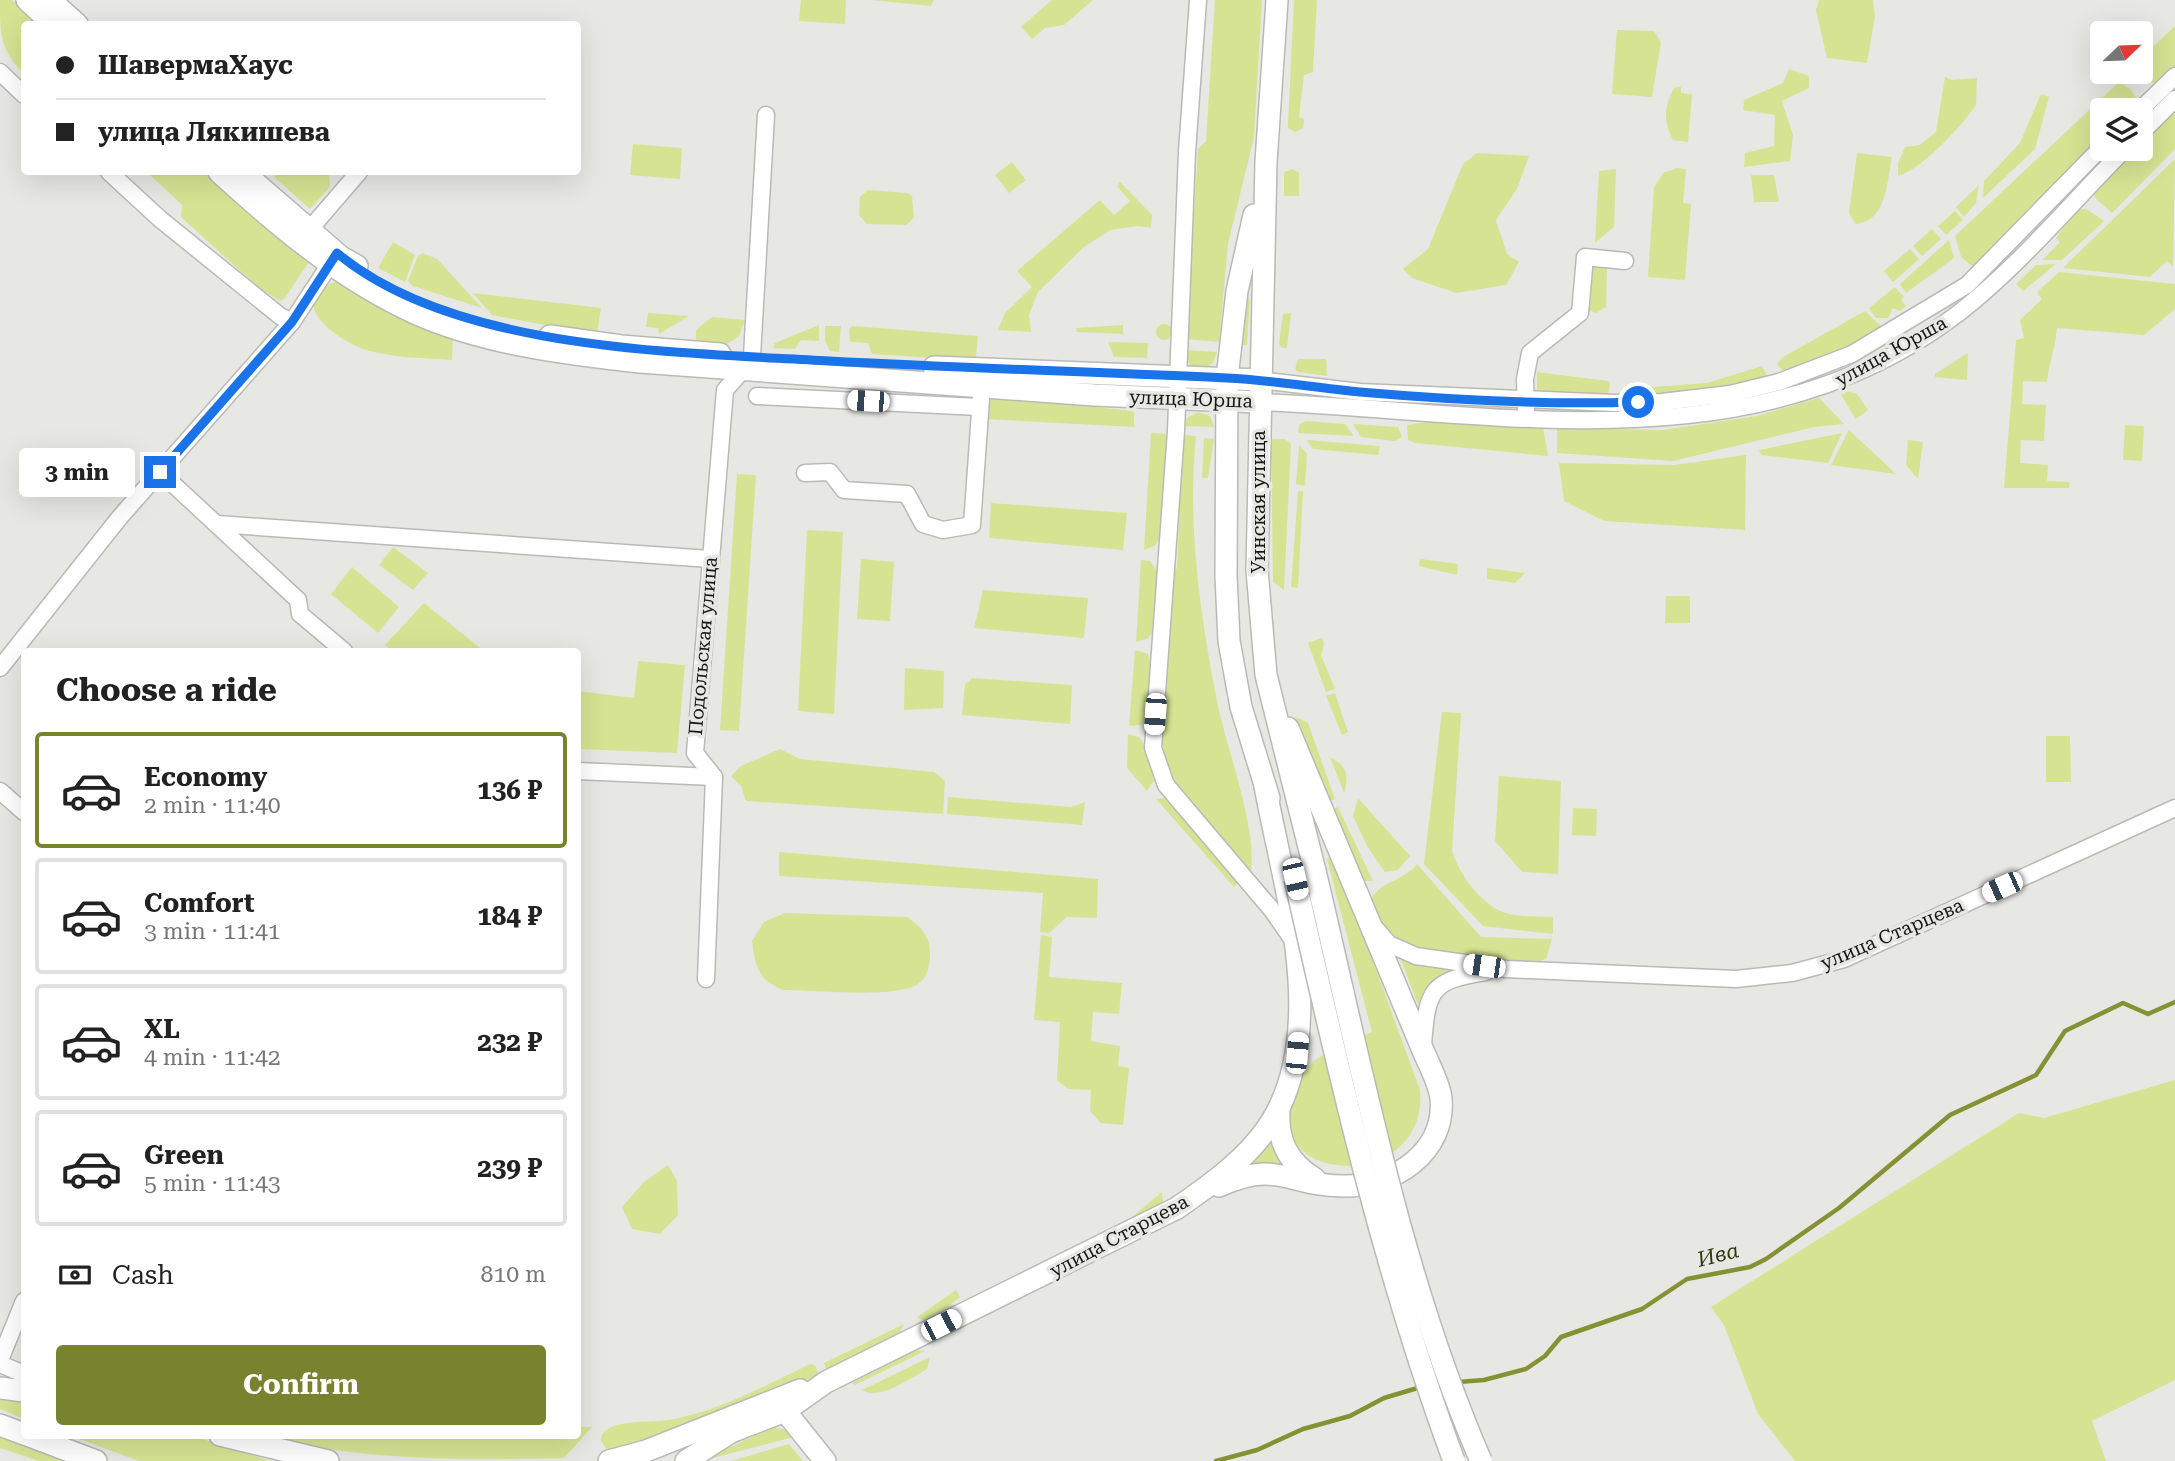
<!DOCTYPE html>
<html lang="en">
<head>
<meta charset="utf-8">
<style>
	body { margin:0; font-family:"Roboto Serif",serif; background:#f2f2f2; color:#222; height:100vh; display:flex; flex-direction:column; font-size:26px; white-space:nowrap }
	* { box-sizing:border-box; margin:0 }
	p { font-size:23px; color:#767676 }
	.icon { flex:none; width:38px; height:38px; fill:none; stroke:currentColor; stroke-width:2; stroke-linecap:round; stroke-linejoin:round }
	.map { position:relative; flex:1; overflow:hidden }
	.drawer { position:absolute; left:21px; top:648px; width:560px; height:791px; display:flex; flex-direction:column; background:#fff; border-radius:7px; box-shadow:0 7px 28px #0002 }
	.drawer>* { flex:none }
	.banner { position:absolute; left:21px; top:21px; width:560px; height:154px; border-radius:7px; box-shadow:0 7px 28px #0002; display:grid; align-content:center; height:154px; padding:0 35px; background:#fff }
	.needle { width:46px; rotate:67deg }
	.controls { position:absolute; left:2090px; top:21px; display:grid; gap:14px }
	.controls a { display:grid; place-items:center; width:63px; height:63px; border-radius:7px; background:#fff; box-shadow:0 7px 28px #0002; font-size:35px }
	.end { position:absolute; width:32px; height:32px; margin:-16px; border:9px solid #1a73e8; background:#fff; box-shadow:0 0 0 4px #fff }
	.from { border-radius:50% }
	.bubble { position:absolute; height:49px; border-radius:7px; background:#fff; box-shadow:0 7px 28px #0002; font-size:23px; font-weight:700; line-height:49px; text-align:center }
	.car { position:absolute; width:21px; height:42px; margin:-21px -10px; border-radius:9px; box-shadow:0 0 5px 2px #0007; background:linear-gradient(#fff 24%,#345 0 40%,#fff 0 76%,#345 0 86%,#fff 0) }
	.banner b { display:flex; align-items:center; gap:24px; height:66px; font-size:26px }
	.banner b+b { border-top:2px solid #e0e0e0 }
	.banner i { width:18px; height:18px; background:#222 }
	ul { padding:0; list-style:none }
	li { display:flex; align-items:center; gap:21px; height:116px; margin:0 14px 10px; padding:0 21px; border:4px solid #e0e0e0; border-radius:7px }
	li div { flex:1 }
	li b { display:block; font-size:26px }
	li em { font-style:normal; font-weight:700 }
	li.active { border-color:#788330 }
	li>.icon { width:63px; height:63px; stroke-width:1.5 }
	h2 { padding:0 35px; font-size:32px; line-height:84px }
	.pay { display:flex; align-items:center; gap:18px; height:77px; padding:0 35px; font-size:26px }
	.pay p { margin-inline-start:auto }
	.action { display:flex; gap:14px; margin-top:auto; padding:14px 35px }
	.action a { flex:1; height:80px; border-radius:7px; background:#788330; color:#fff; font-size:28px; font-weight:700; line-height:80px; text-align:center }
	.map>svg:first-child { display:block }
	.green { fill:#d6e393 }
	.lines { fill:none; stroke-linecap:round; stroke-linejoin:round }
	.stream { stroke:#859233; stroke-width:4.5 }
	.minor-casing { stroke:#b9bab6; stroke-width:19 }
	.major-casing { stroke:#b9bab6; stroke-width:24 }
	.minor { stroke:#fff; stroke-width:16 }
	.major { stroke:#fff; stroke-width:21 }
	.major-bridge-casing { stroke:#b9bab6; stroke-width:24; stroke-linecap:butt }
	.major-bridge { stroke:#fff; stroke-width:21 }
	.route { stroke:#1a73e8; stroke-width:9 }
	.labels { text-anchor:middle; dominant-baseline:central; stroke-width:7; stroke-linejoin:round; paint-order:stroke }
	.street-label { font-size:19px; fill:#171715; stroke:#e7e8e3 }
	.water-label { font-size:21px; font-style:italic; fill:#32370f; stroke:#e7e8e3 }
</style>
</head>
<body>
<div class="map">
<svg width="2175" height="1461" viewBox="0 0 2175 1461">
	<rect width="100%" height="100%" fill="#e7e8e3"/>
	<g class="green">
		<path d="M0,0H12L38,24H24V74C0,49 0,36 0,0Z"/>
		<path d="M801,0H846L845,24L799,21Z"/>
		<path d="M872,0H934L931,6Z"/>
		<path d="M1052,0H1093L1064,25L1045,28L1032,39L1021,27Z"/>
		<path d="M1215,0H1262L1254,137L1228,244L1219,342L1186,339L1198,149L1206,141Z"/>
		<path d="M1294,0H1317L1313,72L1304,75L1299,117L1304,119L1303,128L1295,132L1288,128V124Z"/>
		<path d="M1819,0H1873L1875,16L1867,63L1827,58L1816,10Z"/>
		<path d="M2175,26V66L2154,83L2128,72H2140V59Z"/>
		<path d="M1617,30L1654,31L1661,42L1652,97L1612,94Z"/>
		<path d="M1789,69L1809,76V88L1782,101L1793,135L1790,161L1744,167L1745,153L1774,146L1775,115L1743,110L1744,100L1783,83Z"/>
		<path d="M1945,77L1952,80L1977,78L1976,105C1962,126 1922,169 1898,176V163L1905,147L1920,145L1936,132Z"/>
		<path d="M2119,82L2130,89L2138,100L2128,110H2102V137L1974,268L1961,257L1955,236Z"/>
		<path d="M1681,87V93L1692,94L1688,142L1673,140C1663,120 1664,107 1674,88Z"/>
		<path d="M2041,94L2049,97L2035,149L1983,198L1984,181L2020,143Z"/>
		<path d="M2175,109V149L2112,213L2094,197L2095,189L2135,149H2140V144Z"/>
		<path d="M633,144L682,148L680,179L630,175Z"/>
		<path d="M1477,153L1529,156L1517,189L1496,220L1507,254L1519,262L1506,285L1456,293L1412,278L1403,269L1428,249L1463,164Z"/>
		<path d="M1857,153L1892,157C1887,180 1887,221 1856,224L1849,213Z"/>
		<path d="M2175,159L2173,267L2167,261L2150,277L2063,268Z"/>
		<path d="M1012,162L1026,180L1009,193L995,175Z"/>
		<path d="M1677,168L1686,169L1683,203L1691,204L1685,280L1648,277L1654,187L1663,173Z"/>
		<path d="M1293,169L1299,173V196H1284V172Z"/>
		<path d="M1616,169L1614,227L1595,243L1599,171Z"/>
		<path d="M147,172H207L309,262L285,298L280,301L258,287L181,217L182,205Z"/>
		<path d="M278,172H329L330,187L310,209L274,177Z"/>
		<path d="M1751,175H1774L1779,202H1754Z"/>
		<path d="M1120,182L1152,215L1151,228L1138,226L1110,230L1084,247L1038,292L1029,315L1031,332L998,330L1005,313L1032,287L1017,271L1100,200L1114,215L1130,201L1117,186Z"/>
		<path d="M1979,185L1976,203L1964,217L1956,207Z"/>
		<path d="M868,190L907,193L912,196L914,218L906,225L867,224L859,215L860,197Z"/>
		<path d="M2078,208L2088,210L2104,221L2062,260H2042L2060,242L2056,238Z"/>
		<path d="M1955,211L1963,220L1946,235L1938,226Z"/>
		<path d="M1932,229L1941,239L1922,256L1913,246Z"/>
		<path d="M1949,240L1954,258L1906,293L1900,284Z"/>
		<path d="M393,242L415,255L405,282L378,268Z"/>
		<path d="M1910,249L1919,259L1893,282L1884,271Z"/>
		<path d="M423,253L437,259L482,308L413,286L408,281L418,256Z"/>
		<path d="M2056,264L2023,291L2016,284L2036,265Z"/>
		<path d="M1590,267L1607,268L1606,307L1596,313L1587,310Z"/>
		<path d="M2059,272L2175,284V309L2144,335L2057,328C2055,350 2049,362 2047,382L2023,381L2022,404L2046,405L2044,441L2021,440L2020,463L2048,465L2047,481L2070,482L2069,488H2004L2016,340L2024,338L2020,320L2042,299L2037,292Z"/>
		<path d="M338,281L453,334L452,360C425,358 396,358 370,351C339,343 280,300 338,281Z"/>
		<path d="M1895,287L1904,297L1901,300L1906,306L1900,311L1893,308L1888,318H1876L1869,308Z"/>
		<path d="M473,293L601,308L597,333L592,334L492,315Z"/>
		<path d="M1248,298L1250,300L1247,345H1242Z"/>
		<path d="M1865,311L1881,326L1852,346L1784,372L1777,364L1783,357Z"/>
		<path d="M648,313L689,316L659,334L658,328L646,327Z"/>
		<path d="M1291,313L1287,348H1282L1279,344L1283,314Z"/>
		<path d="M712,317L745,320L739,336L727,344L696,342V330Z"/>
		<circle cx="1164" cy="332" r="8"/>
		<path d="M819,325V341L801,340L795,349L773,348L775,343Z"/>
		<path d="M1123,325V334L1077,332L1076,328Z"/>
		<path d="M825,326H841L839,352L830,351L825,341Z"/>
		<path d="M853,326L978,336L976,357L967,360L872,354L868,343L850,342L849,329Z"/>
		<path d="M1108,342L1148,343L1147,358L1114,357Z"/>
		<path d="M1183,350L1217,352L1213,363L1205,368L1191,367Z"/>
		<path d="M1968,353L1967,380L1935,377V374Z"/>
		<path d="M1298,359H1326L1327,376L1298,372L1295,369Z"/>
		<path d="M1762,366L1768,378L1691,394L1625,396L1622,392V389L1707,383Z"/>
		<path d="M1537,372L1608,381L1610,385L1607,397L1537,392Z"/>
		<path d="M1847,391L1857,394L1868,410L1856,419L1841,395Z"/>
		<path d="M994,397L1134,411V427L984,419L986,404Z"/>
		<path d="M1819,398L1844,424L1814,427L1673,461L1557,453V428L1663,430L1756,416Z"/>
		<path d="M1198,412L1210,416L1214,427L1184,426L1187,418Z"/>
		<path d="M1306,421L1345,424L1354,436L1298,433L1299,425Z"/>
		<path d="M1434,421L1543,427L1548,456L1415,443L1408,440L1407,425Z"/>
		<path d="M1353,424L1398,427L1402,437L1395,441L1361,437Z"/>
		<path d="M2125,425L2144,426L2142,461L2123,460Z"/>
		<path d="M1849,430L1896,474L1831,465Z"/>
		<path d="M1151,433L1167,434L1160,535L1156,545L1144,550Z"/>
		<path d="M1842,433L1828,463L1761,455L1759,450Z"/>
		<path d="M1183,435L1196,436C1187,524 1200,614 1217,701C1225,744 1260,835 1250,874C1220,840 1182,806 1166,763C1153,727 1169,617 1172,575L1177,568Z"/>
		<path d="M1204,438L1214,439L1208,478H1202Z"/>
		<path d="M1271,439H1285L1291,444L1284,590L1273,582Z"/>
		<path d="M1307,440L1380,446L1378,455L1313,449Z"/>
		<path d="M1908,440L1923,442L1918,479L1906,465Z"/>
		<path d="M1299,445L1307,454L1305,486L1296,484Z"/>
		<path d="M1746,455L1745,530L1604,521L1564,501L1559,463L1674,465Z"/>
		<path d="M737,474L756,475L739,731L720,730Z"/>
		<path d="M1298,491H1303L1298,588L1291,587Z"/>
		<path d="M991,503L1127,513L1123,550L989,538Z"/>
		<path d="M807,530L843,532L834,714L798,711Z"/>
		<path d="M393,547L428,573L413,590L379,565Z"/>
		<path d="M861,559L894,562L890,621L857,619Z"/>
		<path d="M1420,559L1458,564L1457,575L1419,566Z"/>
		<path d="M1141,560L1150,561L1157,571L1152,633L1147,639L1136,642Z"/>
		<path d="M352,567L399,607L378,633L331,594Z"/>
		<path d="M1487,568L1525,573L1515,583L1487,579Z"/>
		<path d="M983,590L1088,598L1084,638L974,628Z"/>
		<path d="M1666,596H1690V623H1665Z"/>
		<path d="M424,603L484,651H392L385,645Z"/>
		<path d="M1322,638L1324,644L1321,655L1335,689L1326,692L1308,643Z"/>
		<path d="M1135,650L1148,654L1151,665L1147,719L1141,725L1129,726Z"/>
		<path d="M638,661L685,665L677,753L578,749V691L634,698Z"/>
		<path d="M905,668L944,671L943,708L904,710Z"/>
		<path d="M973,678L1072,685L1070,724L962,715L965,684Z"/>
		<path d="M1335,693L1348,732L1342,735L1326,696Z"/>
		<path d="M1442,712L1461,713L1452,851C1459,874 1483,908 1509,914C1523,917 1539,916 1553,917V934L1483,926L1424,864Z"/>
		<path d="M1296,717L1308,723L1335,799L1326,803Z"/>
		<path d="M1128,734L1139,737L1147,748L1155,779L1147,791L1127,768Z"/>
		<path d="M2046,736H2070L2071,782H2046Z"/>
		<path d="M780,749L800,759L934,772L945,781L943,814L746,801L741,786L731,776L741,766Z"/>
		<path d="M1330,757C1347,766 1349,775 1344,793Z"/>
		<path d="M1499,776L1561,781L1558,874L1522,872L1495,841Z"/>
		<path d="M948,797L1071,807L1085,802L1082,825L947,814Z"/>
		<path d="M1164,798L1241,880L1234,887L1156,799Z"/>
		<path d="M1358,798L1410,856L1398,870L1385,872L1367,846L1353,816Z"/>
		<path d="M1338,807L1373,881H1364L1360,877L1329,812Z"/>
		<path d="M1573,808L1597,809L1596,836L1572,835Z"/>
		<path d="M779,852L1098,879L1097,918L1067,917L1049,933L1040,932L1043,893L779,876Z"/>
		<path d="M1330,858L1366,942L1420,1090C1429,1194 1259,1185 1294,1099C1299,1086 1303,1071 1314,1061C1330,1049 1354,1041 1372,1032L1327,859Z"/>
		<path d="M1417,864L1481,937L1552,939L1546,959L1534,963C1503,960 1422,961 1400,945C1385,934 1376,916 1371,899C1380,882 1405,880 1417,864Z"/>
		<path d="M785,913L907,917C922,927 931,937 930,956C929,967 928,977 918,984C896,999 813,990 783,990C758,981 755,965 752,941L764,922Z"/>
		<path d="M1041,935L1052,937L1049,977L1122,983L1119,1014L1093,1012L1091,1041L1120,1046L1118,1066L1129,1068L1123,1125L1101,1123L1090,1111L1091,1090L1068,1089L1057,1080L1060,1022L1034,1020Z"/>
		<path d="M1400,958L1456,968L1436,980L1418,1004Z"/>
		<path d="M2175,1080V1380L2092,1421L2106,1461H1795L1758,1414L1724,1325L1711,1307L2019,1113L2044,1118Z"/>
		<path d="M1271,1127L1288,1169L1247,1168Z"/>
		<path d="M668,1165L677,1181L678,1215L660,1234L632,1229L622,1207L644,1182Z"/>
		<path d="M1162,1192L1163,1206L1121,1226Z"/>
		<path d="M956,1290L960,1297L941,1312L923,1320L917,1317Z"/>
		<path d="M904,1324L899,1334L827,1370L824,1363Z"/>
		<path d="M916,1350L925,1351L855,1385L852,1383Z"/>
		<path d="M930,1357L927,1369C910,1378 881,1401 862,1390Z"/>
		<path d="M810,1364L815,1365L819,1375L683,1430L613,1450H607L601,1441L602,1434C613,1419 650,1423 669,1420C718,1411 765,1386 810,1364Z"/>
		<path d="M0,1391L24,1393V1419L0,1409Z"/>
		<path d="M578,1427H592L564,1458C460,1461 356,1460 255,1435H578Z"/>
		<path d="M773,1427L786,1430L794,1437L701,1461Z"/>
		<path d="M0,1435L69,1461H39L0,1448Z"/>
		<path d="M68,1435H190L270,1461H139Z"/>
		<path d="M789,1444L803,1461H731Z"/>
	</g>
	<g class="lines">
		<g class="stream">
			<path d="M1458,1382L1484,1380L1526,1369L1545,1356L1561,1337L1642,1309L1687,1279L1750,1267L1766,1259L1839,1208L1950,1115L2036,1075L2065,1031L2123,1003L2148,1014L2175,1002"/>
			<path d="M1216,1461L1257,1450L1303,1429L1350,1416L1384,1398L1421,1387"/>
		</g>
		<defs>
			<g id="minor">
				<path d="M1198,0L1187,152L1176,431L1153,748L1166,785L1272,910L1292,939"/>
				<path d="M0,72L24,95"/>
				<path d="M2140,110L2175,76"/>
				<path d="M2140,134L2175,99"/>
				<path d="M109,172L160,219L280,316L292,322"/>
				<path d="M303,237L359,172"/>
				<path d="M752,356L766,115"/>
				<path d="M1259,380L1360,392L1614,403L1662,402L1730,394L1779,382L1852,354L1967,285L2102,147"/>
				<path d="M757,396L979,407"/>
				<path d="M1259,402C1497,411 1754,470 1960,312C2021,264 2070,204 2125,149"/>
				<path d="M1526,411L1525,379L1530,353L1580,313L1585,257L1625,261"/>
				<path d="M160,472L298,600L300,614L344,651"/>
				<path d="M805,473L830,472L844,490L907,494L923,524L943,530L972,525L982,385"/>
				<path d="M217,524L710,559"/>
				<path d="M0,668L120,517L292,322L336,255"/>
				<path d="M578,771L714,777"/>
				<path d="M0,791L24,812"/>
				<path d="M1376,929L1389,944L1416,956L1506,969L1736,979L1792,973L1844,959L2175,808"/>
				<path d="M706,979L714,777L695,753L725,390L743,370"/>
				<path d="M1423,1045C1427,991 1430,980 1486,972"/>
				<path d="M0,1360L24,1301"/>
				<path d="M0,1364L24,1374"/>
			</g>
			<g id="major">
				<path d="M27,0L53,24"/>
				<path d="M50,0L77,24"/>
				<path d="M1277,0L1266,162L1257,570L1266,675L1315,871"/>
				<path d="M219,172C279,227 342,280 417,314C485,344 566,354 640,362L1094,395L1259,402"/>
				<path d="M243,172L341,257L357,266"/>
				<path d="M1254,215L1237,291L1227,378L1226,576L1229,641L1241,707L1269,798"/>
				<path d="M550,336L621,346L720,354"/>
				<path d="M934,367L1259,380"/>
				<path d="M1279,1108C1277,1140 1287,1162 1315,1179"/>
				<path d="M1219,1186C1279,1159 1288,1186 1343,1186C1394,1187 1446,1152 1441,1098C1439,1082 1428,1063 1422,1048L1288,728"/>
				<path d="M0,1388L24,1391"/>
				<path d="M771,1408L785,1411L825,1461"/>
				<path d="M0,1425L24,1434"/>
				<path d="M27,1435L96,1461"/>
				<path d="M220,1435L328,1461"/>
				<path d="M609,1461L646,1451L800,1390"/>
				<path d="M686,1461L731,1432L785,1411L826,1382L1177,1208C1215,1182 1258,1151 1279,1108C1325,1013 1283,884 1265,786"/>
			</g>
		</defs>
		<use href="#minor" class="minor-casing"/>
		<use href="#major" class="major-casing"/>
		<use href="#minor" class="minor"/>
		<use href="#major" class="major"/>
		<defs>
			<g id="major-bridge">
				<path d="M1315,871C1362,1069 1400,1274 1481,1461"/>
				<path d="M1295,879C1339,1075 1384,1272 1454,1461"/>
			</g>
		</defs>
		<use href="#major-bridge" class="major-bridge-casing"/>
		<use href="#major-bridge" class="major-bridge"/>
	</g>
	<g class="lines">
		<path class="route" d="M160,472L292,322L337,253C456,352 681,352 829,361C962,368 1095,372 1227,378C1272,380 1315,388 1360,392C1452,400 1546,405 1638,402"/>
	</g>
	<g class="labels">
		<g class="street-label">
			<text transform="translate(1891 351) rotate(-29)">улица Юрша</text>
			<text transform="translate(1191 399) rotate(2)">улица Юрша</text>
			<text transform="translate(1258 502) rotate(-90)">Уинская улица</text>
			<text transform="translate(703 646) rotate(-85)">Подольская улица</text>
			<text transform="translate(1892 934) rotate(-23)">улица Старцева</text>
			<text transform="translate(1119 1236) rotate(-28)">улица Старцева</text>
		</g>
		<g class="water-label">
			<text transform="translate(1718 1255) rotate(-14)">Ива</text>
		</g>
	</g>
</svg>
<div class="controls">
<a><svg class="needle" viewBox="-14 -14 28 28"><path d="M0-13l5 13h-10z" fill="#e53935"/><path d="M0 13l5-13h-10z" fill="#767676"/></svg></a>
<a><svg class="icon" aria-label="layers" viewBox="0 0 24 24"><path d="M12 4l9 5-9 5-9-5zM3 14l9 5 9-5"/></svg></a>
</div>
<i class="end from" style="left:1638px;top:402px"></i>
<i class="end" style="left:160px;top:472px"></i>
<div class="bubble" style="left:19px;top:448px;width:116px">3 min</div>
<i class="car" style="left:868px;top:401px;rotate:273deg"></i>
<i class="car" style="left:1155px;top:714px;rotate:184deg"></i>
<i class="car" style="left:1295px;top:879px;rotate:167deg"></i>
<i class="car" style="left:2002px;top:887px;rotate:246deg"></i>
<i class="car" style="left:1484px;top:966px;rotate:278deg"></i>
<i class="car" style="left:1297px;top:1053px;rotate:5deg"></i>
<i class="car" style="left:941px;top:1325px;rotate:63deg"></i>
<div class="banner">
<b><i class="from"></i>ШавермаХаус</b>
<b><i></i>улица Лякишева</b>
</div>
<section class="drawer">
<h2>Choose a ride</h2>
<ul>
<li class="active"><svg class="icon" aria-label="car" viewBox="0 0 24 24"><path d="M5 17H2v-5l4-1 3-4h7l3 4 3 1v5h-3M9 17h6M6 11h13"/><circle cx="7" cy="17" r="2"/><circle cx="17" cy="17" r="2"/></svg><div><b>Economy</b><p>2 min · 11:40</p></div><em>136 ₽</em></li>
<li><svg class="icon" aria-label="car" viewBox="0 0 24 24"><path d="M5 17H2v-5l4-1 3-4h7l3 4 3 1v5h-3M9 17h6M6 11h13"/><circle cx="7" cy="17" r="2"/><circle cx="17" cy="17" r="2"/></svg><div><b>Comfort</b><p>3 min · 11:41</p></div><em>184 ₽</em></li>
<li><svg class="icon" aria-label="car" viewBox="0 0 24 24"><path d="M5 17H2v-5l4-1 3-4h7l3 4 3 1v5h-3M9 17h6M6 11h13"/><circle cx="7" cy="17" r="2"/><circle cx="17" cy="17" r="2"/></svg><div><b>XL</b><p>4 min · 11:42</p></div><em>232 ₽</em></li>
<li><svg class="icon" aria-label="car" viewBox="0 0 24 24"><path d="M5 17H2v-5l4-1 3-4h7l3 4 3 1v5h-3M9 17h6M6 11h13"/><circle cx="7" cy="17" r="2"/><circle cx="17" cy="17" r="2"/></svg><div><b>Green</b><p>5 min · 11:43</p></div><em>239 ₽</em></li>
</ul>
<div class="pay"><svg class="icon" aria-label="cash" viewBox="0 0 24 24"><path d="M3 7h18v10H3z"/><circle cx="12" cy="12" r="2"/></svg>Cash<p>810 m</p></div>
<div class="action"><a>Confirm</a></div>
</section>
</div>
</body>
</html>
